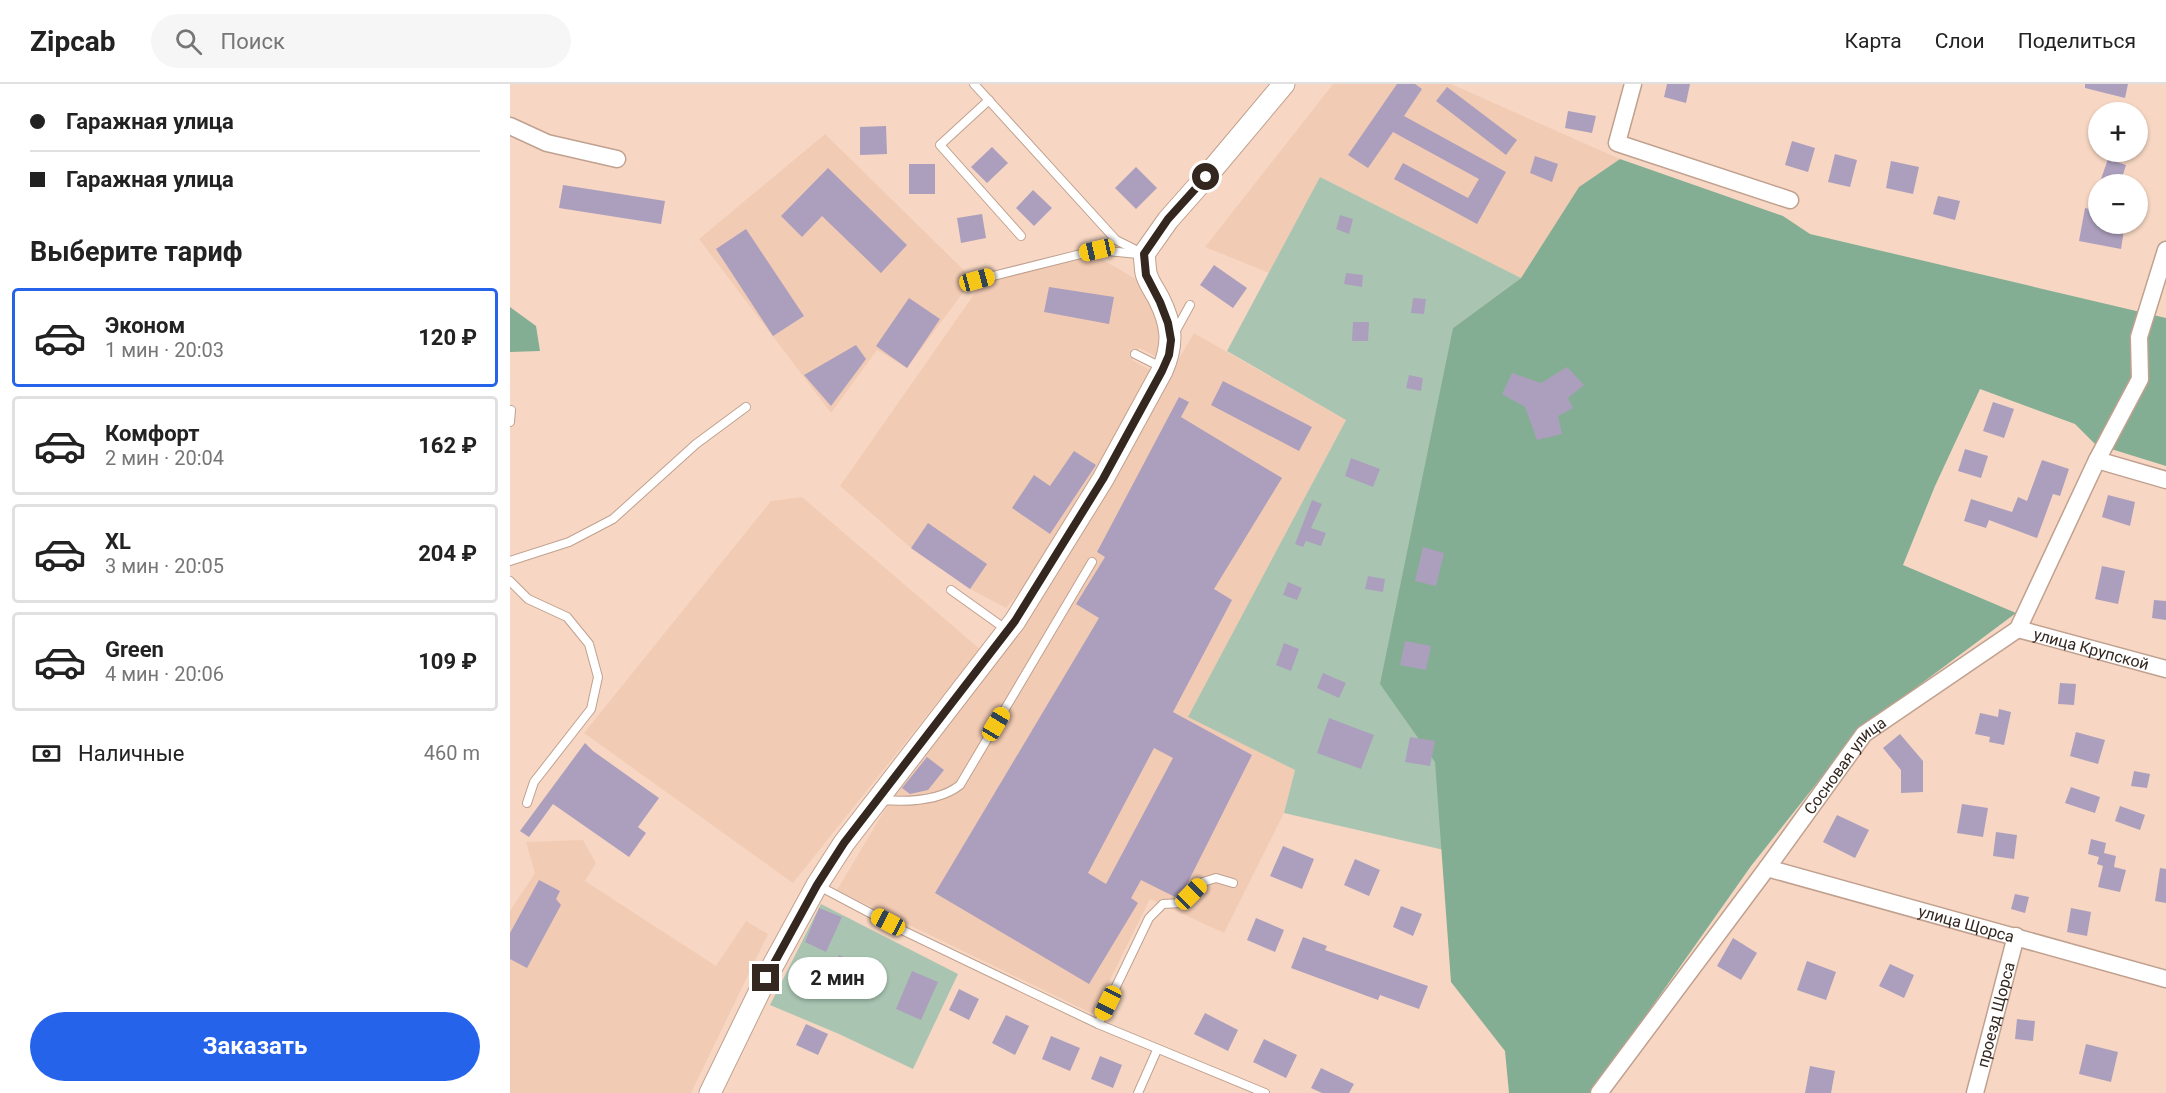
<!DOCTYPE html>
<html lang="ru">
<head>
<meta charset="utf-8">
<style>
	body { margin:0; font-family:Roboto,sans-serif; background:#f6f6f6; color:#222; height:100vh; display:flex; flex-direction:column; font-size:22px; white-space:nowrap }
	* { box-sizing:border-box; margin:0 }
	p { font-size:20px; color:#767676 }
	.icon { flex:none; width:33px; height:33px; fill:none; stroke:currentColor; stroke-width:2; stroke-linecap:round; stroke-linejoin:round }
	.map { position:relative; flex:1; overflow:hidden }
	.sheet { display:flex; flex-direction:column; background:#fff; width:510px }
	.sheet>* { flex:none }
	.hud { display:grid; align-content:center; height:132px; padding:0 30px; background:#fff }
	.tools { position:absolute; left:1578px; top:18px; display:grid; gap:12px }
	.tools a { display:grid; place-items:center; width:60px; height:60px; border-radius:50%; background:#fff; box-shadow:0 2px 4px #0004; font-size:30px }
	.end { position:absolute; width:27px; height:27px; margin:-14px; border:8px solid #33271f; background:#fff; box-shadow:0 0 0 3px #fff }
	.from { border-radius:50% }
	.bubble { position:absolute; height:42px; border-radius:21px; background:#fff; box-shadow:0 2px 4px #0004; font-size:20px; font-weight:700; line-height:42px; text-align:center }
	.car { position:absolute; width:18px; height:36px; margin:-18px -9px; border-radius:8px; box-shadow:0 0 4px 2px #0007; background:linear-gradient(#f5c518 24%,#345 0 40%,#f5c518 0 76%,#345 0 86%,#f5c518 0) }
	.hud b { display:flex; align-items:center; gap:21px; height:57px; font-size:22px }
	.hud b+b { border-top:2px solid #e0e0e0 }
	.hud i { width:15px; height:15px; background:#222 }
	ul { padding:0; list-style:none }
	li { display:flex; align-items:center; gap:18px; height:99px; margin:0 12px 9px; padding:0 18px; border:3px solid #e0e0e0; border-radius:6px }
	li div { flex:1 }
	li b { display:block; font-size:22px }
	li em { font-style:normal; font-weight:700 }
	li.current { border-color:#2563eb }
	li>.icon { width:54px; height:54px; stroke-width:1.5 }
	h2 { padding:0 30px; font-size:27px; line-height:72px }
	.pay { display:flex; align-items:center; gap:15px; height:66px; padding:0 30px; font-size:22px }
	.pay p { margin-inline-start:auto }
	.action { display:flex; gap:12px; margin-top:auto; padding:12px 30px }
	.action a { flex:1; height:69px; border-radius:36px; background:#2563eb; color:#fff; font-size:24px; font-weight:700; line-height:69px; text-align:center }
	header { display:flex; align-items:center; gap:36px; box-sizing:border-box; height:84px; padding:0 30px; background:#fff; border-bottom:2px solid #e0e0e0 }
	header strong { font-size:28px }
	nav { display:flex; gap:33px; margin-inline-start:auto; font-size:21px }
	.search { width:420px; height:54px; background:#f6f6f6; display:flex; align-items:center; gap:15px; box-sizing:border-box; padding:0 21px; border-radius:33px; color:#767676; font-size:22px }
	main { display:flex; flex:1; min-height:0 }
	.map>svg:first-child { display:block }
	.built { fill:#f2cbb4 }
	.green { fill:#a9c5b2 }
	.forest { fill:#84ae93 }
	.building { fill:#ac9fbd; fill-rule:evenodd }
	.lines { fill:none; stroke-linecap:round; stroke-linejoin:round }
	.service-casing { stroke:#c0a18f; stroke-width:10 }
	.minor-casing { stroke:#c0a18f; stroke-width:19 }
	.tertiary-casing { stroke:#c0a18f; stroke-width:23 }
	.service { stroke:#fff; stroke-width:8 }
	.minor { stroke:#fff; stroke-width:16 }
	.tertiary { stroke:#fff; stroke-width:21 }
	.route { stroke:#33271f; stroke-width:8 }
	.labels { text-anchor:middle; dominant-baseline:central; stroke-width:4.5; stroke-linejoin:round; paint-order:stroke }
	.street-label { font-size:16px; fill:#33271f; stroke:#f7d7c3 }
</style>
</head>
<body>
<header>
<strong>Zipcab</strong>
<div class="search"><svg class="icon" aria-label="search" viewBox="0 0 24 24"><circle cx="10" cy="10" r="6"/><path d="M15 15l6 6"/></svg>Поиск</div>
<nav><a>Карта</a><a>Слои</a><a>Поделиться</a></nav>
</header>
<main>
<section class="sheet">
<div class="hud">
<b><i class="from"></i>Гаражная улица</b>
<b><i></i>Гаражная улица</b>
</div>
<h2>Выберите тариф</h2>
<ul>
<li class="current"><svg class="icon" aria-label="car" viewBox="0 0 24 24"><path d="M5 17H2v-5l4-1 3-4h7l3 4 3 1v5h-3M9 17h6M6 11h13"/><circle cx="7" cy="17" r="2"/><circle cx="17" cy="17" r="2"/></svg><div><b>Эконом</b><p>1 мин · 20:03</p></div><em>120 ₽</em></li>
<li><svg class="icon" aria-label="car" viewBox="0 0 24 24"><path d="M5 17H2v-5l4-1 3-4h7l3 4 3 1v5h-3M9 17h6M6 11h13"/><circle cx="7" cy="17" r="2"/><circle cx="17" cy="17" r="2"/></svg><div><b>Комфорт</b><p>2 мин · 20:04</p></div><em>162 ₽</em></li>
<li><svg class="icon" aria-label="car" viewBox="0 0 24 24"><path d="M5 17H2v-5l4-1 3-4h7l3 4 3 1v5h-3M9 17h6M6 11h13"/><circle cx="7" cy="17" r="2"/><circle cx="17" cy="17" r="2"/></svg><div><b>XL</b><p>3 мин · 20:05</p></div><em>204 ₽</em></li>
<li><svg class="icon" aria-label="car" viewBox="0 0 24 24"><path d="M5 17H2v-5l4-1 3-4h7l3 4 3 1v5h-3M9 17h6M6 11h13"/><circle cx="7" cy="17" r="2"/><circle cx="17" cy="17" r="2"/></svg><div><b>Green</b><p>4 мин · 20:06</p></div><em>109 ₽</em></li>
</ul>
<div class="pay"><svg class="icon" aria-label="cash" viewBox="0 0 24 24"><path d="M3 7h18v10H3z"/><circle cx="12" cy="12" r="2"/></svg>Наличные<p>460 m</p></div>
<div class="action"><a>Заказать</a></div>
</section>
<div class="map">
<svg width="1656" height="1009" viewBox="0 0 1656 1009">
	<rect width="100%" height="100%" fill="#f7d7c3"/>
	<g class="built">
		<path d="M823,0H941L1110,75L1069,103L1011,194L810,93L759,189L695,163Z"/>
		<path d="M315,50L463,195L397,284L367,266L321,329L189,155Z"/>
		<path d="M581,169L638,202L658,255L652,275L629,264L622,276L646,289L528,486L496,524L460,505L401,464L330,402L474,196Z"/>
		<path d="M684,249L836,336L679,632L785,686L774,729L714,849L640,815L583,930L327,806L380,717L516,536Z"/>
		<path d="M292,413L470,565L283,799L74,649L261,417Z"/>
		<path d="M73,756L86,779L75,797L206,882L236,837L258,850L181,1009H0V827L25,789L16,758Z"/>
	</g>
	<g class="green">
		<path d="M810,93L1011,194L943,244L925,678L932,691L934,766L774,729L785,686L678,633L836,336L717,267Z"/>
		<path d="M311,820L448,890L403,985L329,950L260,921Z"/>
	</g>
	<g class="forest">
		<path d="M1110,75L1273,132L1300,150L1656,234V382L1585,360L1565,340L1470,305L1425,402L1393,481L1506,529L1349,646L1241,782L1081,1009H999L995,967L941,898L925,678L870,600L943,244L1011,194L1069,103Z"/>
		<path d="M0,223L26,242L30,267L0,268Z"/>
	</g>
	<g class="building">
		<path d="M887,0H905L912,5L894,32L996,88L967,140L884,95L893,79L958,114L969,95L883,48L858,84L838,71Z"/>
		<path d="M1157,0H1180L1176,19L1154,13Z"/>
		<path d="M1575,0H1618L1615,14L1575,4Z"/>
		<path d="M937,3L1007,56L996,71L926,17Z"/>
		<path d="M1058,27L1086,32L1082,49L1055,44Z"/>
		<path d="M376,42L377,70L350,71V43Z"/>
		<path d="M1282,57L1305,64L1298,88L1275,81Z"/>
		<path d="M482,63L498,79L477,99L461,83Z"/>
		<path d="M1325,70L1347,76L1340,103L1318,98Z"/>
		<path d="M1025,72L1048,80L1042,98L1020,89Z"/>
		<path d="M1598,75L1616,81L1610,100L1590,98Z"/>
		<path d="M1381,77L1409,83L1403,110L1376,104Z"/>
		<rect x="399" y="80" width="26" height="30"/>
		<path d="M626,83L647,104L626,125L605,104Z"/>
		<path d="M318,84L397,161L371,189L312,132L292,153L271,132Z"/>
		<path d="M53,101L155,117L151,140L49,124Z"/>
		<path d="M523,106L542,124L524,142L506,124Z"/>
		<path d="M1428,112L1450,117L1445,136L1423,130Z"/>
		<path d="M1575,124L1588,127V140H1615L1611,165L1569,157Z"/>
		<path d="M472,130L476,154L451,159L447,134Z"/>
		<path d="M830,131L843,135L839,150L826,145Z"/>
		<path d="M236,145L294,232L263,252L206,165Z"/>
		<path d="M704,181L737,204L723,224L690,201Z"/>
		<path d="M836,189L853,191L852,203L834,200Z"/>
		<path d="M539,203L604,213L599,240L534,228Z"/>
		<path d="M399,214L430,235L397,284L366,262Z"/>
		<path d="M903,214L916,215L914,230L901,229Z"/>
		<path d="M843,238H859L858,257H842Z"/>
		<path d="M346,261L356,275L321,322L294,291Z"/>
		<path d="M1057,283L1074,301L1058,314L1063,324L1048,332L1052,350L1027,356L1015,323L992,310L1002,289L1031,299Z"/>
		<path d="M899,291L913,294L911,307L896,304Z"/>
		<path d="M713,297L802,343L789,367L701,321Z"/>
		<path d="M669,313L679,318L671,333L772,394L704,505L722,516L663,628L742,671L672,810L665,813L631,796L621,814L628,819L579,900L425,809L589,534L566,520L595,473L587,468ZM644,664L663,674L596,800L578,789Z"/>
		<path d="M1483,318L1504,325L1494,354L1473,347Z"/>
		<path d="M1455,365L1478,372L1471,394L1448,387Z"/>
		<path d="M564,367L586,381L540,450L502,424L524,391L540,402Z"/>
		<path d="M841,374L870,385L863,403L835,392Z"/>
		<path d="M1532,376L1559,385L1550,412L1543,410L1527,454L1479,436L1476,444L1454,437L1461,415L1502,428L1508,413L1517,417Z"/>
		<path d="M1598,411L1625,418L1620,442L1592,433Z"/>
		<path d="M802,416L812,420L801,444L816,449L811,462L796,457L793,463L785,460Z"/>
		<path d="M418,439L477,480L460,505L401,464Z"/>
		<path d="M913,463L934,469L926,502L905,497Z"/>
		<path d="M1592,482L1615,487L1608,520L1585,515Z"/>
		<path d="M858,492L875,495L873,508L855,505Z"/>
		<path d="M778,498L792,504L787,516L773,511Z"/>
		<path d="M1644,516L1656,517V536L1642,534Z"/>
		<path d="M895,557L921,562L916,586L890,581Z"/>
		<path d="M774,559L789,565L781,587L766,581Z"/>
		<path d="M813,589L836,599L829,614L807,604Z"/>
		<path d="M1550,599L1566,600L1564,621L1548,620Z"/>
		<path d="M1489,625L1501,628L1494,661L1479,658L1480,653L1465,650L1470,629L1488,633Z"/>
		<path d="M819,634L864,651L851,685L807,669Z"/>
		<path d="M1566,648L1595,656L1588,680L1560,672Z"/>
		<path d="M1390,650L1413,677V708L1391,709V686L1373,664Z"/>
		<path d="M900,653L925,657L920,682L895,678Z"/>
		<path d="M75,659L83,667L149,714L128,743L136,749L119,773L43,720L19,753L10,747Z"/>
		<path d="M417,673L434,686L418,706L400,710L392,704Z"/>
		<path d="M1624,687L1640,690L1637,704L1621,702Z"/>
		<path d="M1561,703L1590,713L1585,729L1555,719Z"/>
		<path d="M1452,720L1478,724L1473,753L1447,749Z"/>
		<path d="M1610,722L1635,731L1630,746L1605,737Z"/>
		<path d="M1327,731L1359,746L1345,774L1313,758Z"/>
		<path d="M1486,748L1507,751L1504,775L1483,772Z"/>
		<path d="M1581,755L1596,759L1594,769L1606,772L1604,783L1616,786L1610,808L1588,803L1593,782L1587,780L1589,773L1578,770Z"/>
		<path d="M773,762L804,775L792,805L760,792Z"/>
		<path d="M845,775L870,786L859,812L834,801Z"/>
		<path d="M1650,784L1656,785V819L1645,817Z"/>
		<path d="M29,796L50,807L46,815L51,821L17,884L0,875V849Z"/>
		<path d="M1505,810L1519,813L1515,829L1501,825Z"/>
		<path d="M891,822L912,830L903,852L883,843Z"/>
		<path d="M309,824L332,833L316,868L295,858Z"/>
		<path d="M1561,824L1581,828L1577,852L1557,848Z"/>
		<path d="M746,834L774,846L765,868L737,856Z"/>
		<path d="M793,853L817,862L815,866L918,902L909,925L870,911L868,916L781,884Z"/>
		<path d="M1223,854L1247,869L1231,896L1207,882Z"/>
		<path d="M329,871L352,881L338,913L315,904Z"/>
		<path d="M1297,877L1326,888L1316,916L1287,906Z"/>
		<path d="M1380,880L1404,891L1394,914L1369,902Z"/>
		<path d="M402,887L428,898L411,936L386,925Z"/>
		<path d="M449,905L469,915L459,936L439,926Z"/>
		<path d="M695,929L728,946L718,967L684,950Z"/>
		<path d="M496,931L519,942L505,971L482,959Z"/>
		<path d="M1507,935L1525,937L1523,957L1505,955Z"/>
		<path d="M296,940L318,950L308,971L286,961Z"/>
		<path d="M541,952L570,964L560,987L532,975Z"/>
		<path d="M754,955L787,971L776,994L743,978Z"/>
		<path d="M1576,960L1608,968L1601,998L1569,990Z"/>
		<path d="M590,972L612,981L603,1004L581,995Z"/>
		<path d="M1300,982L1325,987L1321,1009H1295Z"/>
		<path d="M811,984L844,1000L839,1009H812L801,1004Z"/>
	</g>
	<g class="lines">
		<defs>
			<g id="service">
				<path d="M464,0L606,156L634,170"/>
				<path d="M479,16L430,61L511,152"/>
				<path d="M467,196L587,166L628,170"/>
				<path d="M664,250L680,221"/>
				<path d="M625,270L653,284"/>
				<path d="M0,338L1,326"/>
				<path d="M0,477L59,458L103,435L186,360L236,323"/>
				<path d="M0,497L18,515L57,533L79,560L88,593L81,625L24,698L17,719"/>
				<path d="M441,506L497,546"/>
				<path d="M371,716C396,718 430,717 450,701L582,478"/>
				<path d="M307,801L396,848L588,940L755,1009"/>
				<path d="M588,940L639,834L653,820L672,819L693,798L706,794L723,799"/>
				<path d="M628,1009L647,966"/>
			</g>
			<g id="minor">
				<path d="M1123,0L1107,59L1280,116"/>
				<path d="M0,42L37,59L107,75"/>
				<path d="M1587,376L1656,396"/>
				<path id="s1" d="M1508,545L1656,585"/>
				<path id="s2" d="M1257,784L1656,895"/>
				<path id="s3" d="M1089,1009L1257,784L1354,650L1508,545L1587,376L1630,295L1629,253L1656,166"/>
				<path id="s4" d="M1465,1009L1506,852"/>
			</g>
			<path id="tertiary" d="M200,1009L256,894L307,801L334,759L505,537L593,395L652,287C664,260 662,241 649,215C645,207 638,198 636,189C635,183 635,177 634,170L658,136L696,93L774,0"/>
		</defs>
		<use href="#service" class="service-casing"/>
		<use href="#minor" class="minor-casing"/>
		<use href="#tertiary" class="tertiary-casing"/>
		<use href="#service" class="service"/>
		<use href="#minor" class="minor"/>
		<use href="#tertiary" class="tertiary"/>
	</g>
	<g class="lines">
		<path class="route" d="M256,894L307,801L334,759L505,537L593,395L652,287L659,271L661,256L658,239L650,218L636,191L634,170L658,135L696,93"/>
	</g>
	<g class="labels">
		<g class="street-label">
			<text stroke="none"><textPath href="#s1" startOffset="76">улица Крупской</textPath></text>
			<text stroke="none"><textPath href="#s3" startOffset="410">Сосновая улица</textPath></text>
			<text stroke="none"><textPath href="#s2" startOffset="207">улица Щорса</textPath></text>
			<text stroke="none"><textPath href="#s4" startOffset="81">проезд Щорса</textPath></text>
		</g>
	</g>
</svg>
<div class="tools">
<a>+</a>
<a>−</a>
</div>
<i class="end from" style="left:696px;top:93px"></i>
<i class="end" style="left:256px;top:894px"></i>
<div class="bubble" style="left:278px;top:873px;width:99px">2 мин</div>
<i class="car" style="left:587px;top:166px;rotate:257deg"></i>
<i class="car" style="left:467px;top:196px;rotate:75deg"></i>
<i class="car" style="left:486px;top:640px;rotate:31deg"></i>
<i class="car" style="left:681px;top:810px;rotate:45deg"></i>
<i class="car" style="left:378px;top:838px;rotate:298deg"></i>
<i class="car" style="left:598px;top:919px;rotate:206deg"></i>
</div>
</main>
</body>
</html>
